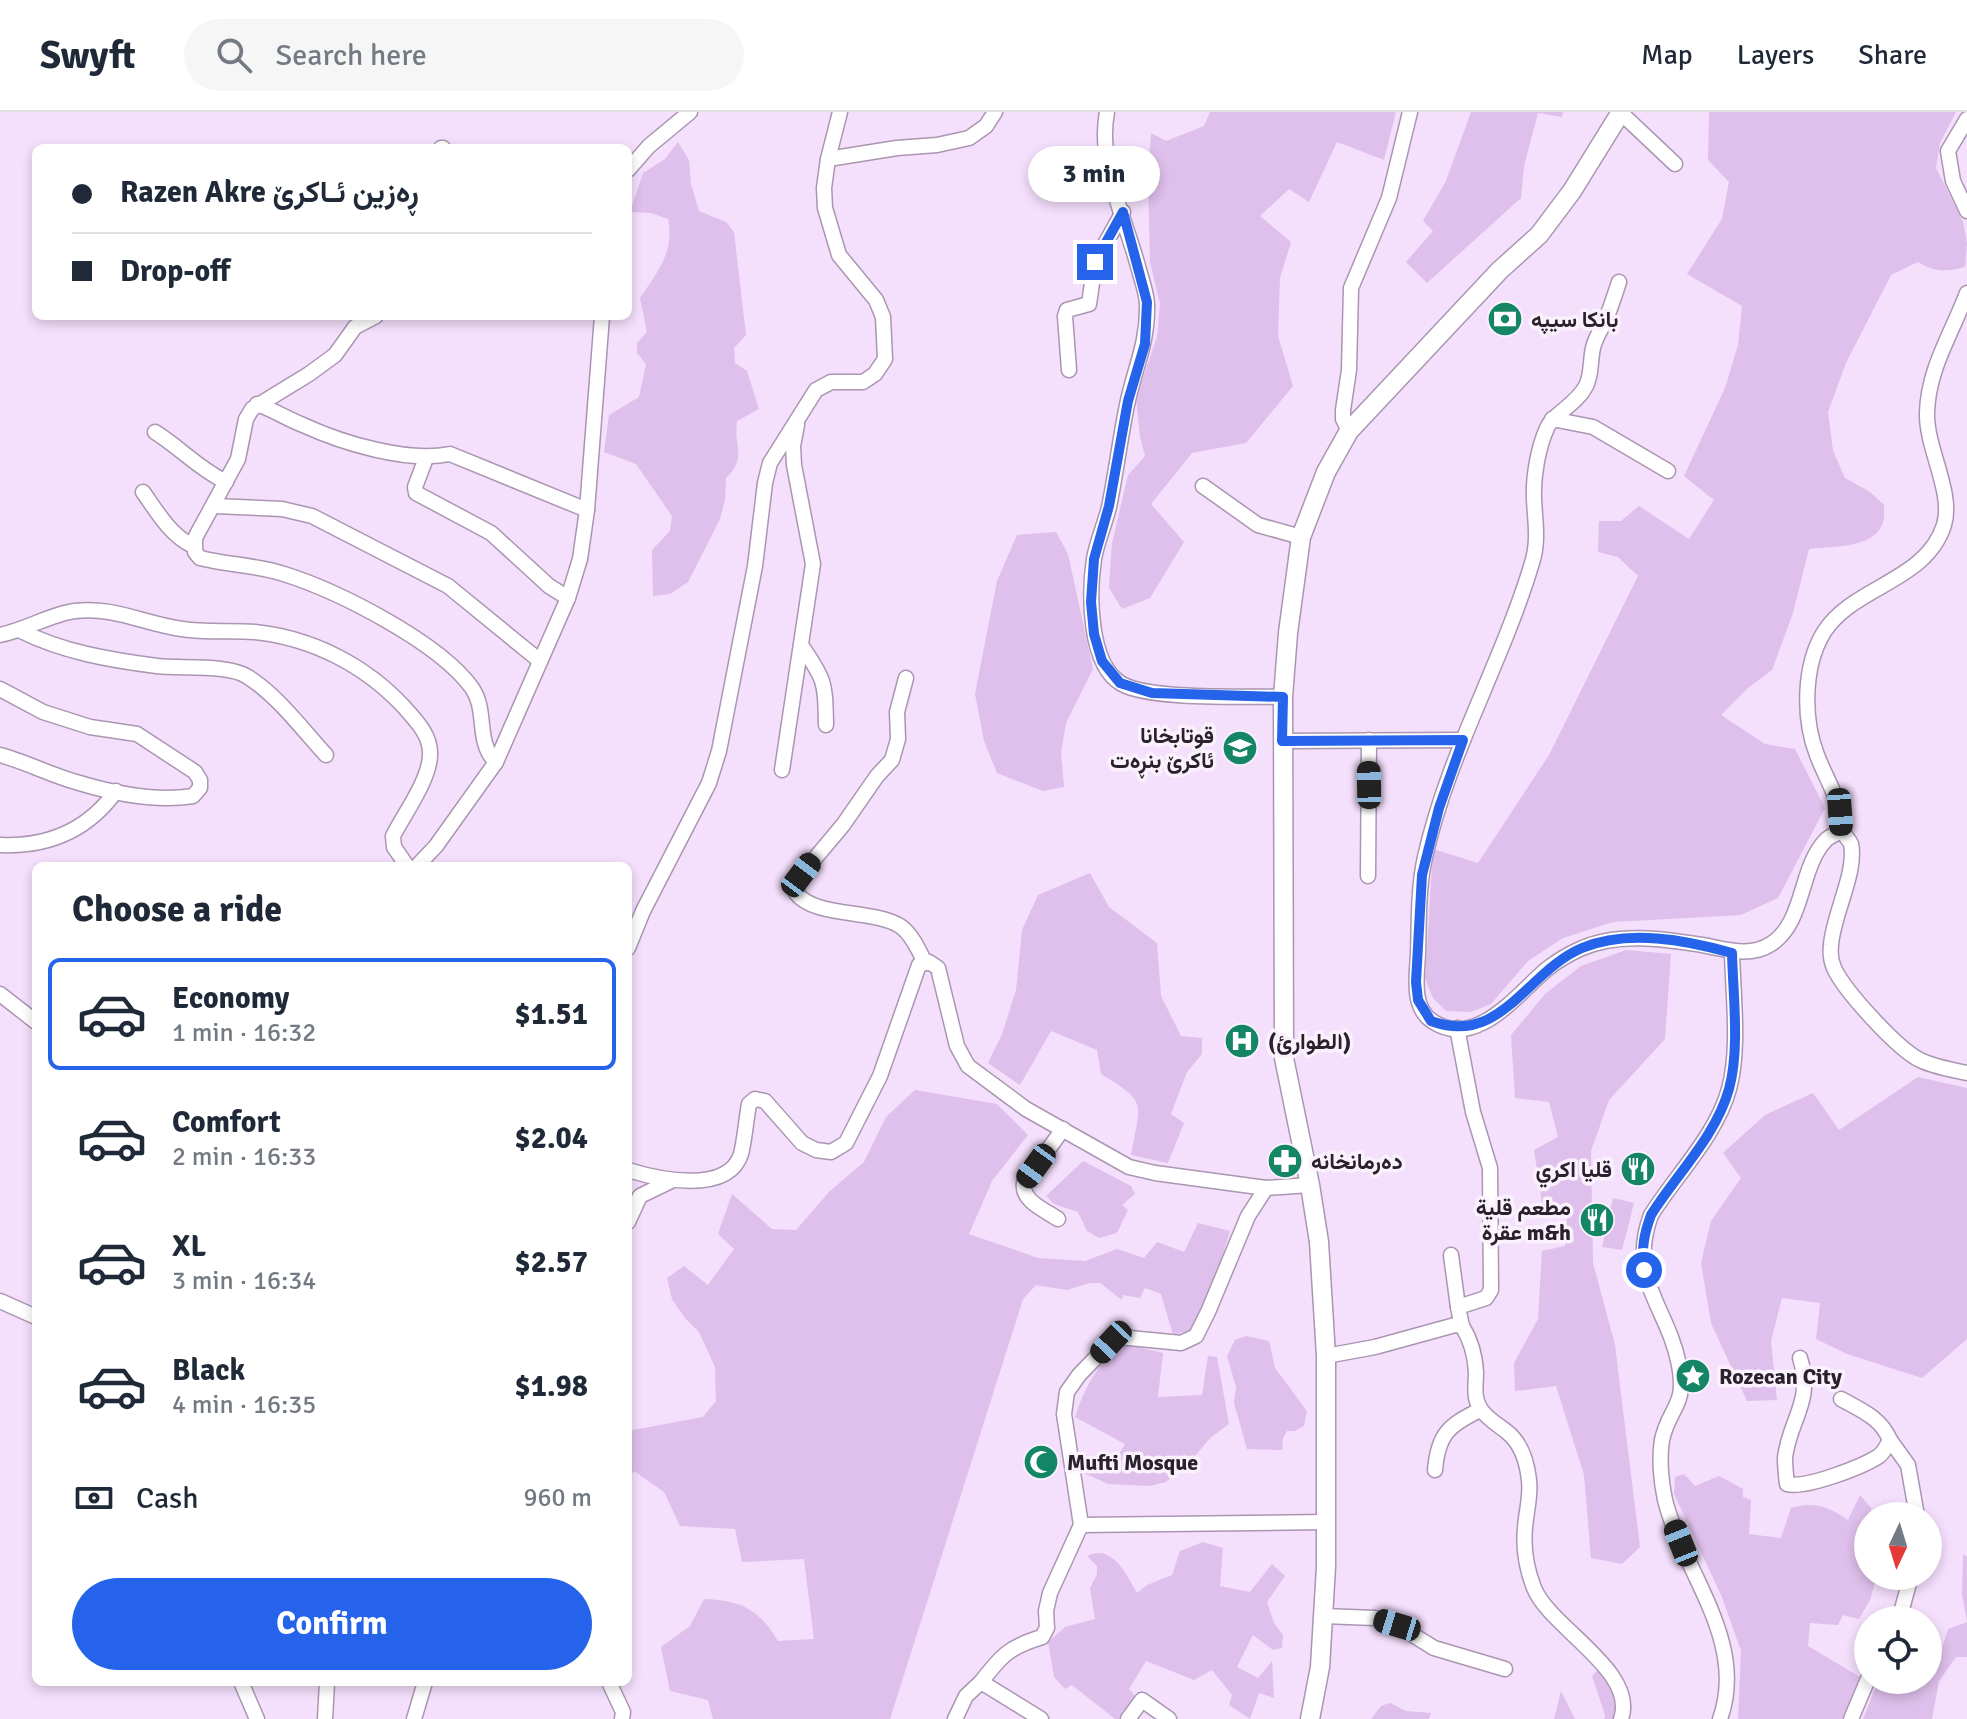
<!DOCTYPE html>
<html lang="en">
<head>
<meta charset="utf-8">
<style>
	body { margin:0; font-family:Signika,Vazirmatn,sans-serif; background:#f6f6f7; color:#1f2937; height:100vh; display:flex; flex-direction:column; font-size:30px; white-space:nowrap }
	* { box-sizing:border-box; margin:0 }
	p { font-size:26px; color:#747a83 }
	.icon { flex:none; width:44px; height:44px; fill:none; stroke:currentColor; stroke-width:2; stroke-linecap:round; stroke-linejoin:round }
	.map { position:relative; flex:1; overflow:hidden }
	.details { position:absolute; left:32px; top:750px; width:600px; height:824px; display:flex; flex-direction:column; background:#fff; border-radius:12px; box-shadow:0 4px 12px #0003 }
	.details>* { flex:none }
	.hud { position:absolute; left:32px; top:32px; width:600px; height:176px; border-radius:12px; box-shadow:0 4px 12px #0003; display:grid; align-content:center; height:176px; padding:0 40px; background:#fff }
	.needle { width:52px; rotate:184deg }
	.buttons { position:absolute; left:1854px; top:1390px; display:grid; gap:16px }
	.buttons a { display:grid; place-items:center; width:88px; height:88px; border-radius:50%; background:#fff; box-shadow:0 4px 12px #0003; font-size:40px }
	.end { position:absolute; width:36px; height:36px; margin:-18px; border:10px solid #2563eb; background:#fff; box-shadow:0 0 0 4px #fff }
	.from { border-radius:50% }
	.bubble { position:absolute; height:56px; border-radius:28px; background:#fff; box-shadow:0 4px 12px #0003; font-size:26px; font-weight:700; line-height:56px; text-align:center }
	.car { position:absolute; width:24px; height:48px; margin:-24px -12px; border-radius:10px; box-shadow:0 0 6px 2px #0007; background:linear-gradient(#222 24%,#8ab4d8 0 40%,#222 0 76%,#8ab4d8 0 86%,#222 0) }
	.hud b { display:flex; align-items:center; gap:28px; height:76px; font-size:30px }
	.hud b+b { border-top:2px solid #e0e1e3 }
	.hud i { width:20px; height:20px; background:#1f2937 }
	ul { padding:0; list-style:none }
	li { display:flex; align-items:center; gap:24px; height:112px; margin:0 16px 12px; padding:0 24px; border:4px solid transparent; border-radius:12px }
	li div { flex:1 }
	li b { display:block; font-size:30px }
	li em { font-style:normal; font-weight:700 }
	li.on { border-color:#2563eb }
	li>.icon { width:72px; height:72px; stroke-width:1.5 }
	h2 { padding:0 40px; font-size:36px; line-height:96px }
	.pay { display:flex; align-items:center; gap:20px; height:88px; padding:0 40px; font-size:30px }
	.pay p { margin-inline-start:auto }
	.button { display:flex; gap:16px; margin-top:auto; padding:16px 40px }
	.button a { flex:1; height:92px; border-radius:48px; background:#2563eb; color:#fff; font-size:32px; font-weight:700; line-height:92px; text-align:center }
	header { display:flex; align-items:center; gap:48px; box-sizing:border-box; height:112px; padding:0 40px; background:#fff; border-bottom:2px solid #e0e1e3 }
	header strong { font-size:38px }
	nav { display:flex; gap:44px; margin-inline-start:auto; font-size:28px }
	.search { width:560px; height:72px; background:#f6f6f7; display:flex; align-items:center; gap:20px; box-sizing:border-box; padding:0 28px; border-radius:44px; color:#747a83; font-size:30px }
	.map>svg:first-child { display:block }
	.green { fill:#dfbfeb }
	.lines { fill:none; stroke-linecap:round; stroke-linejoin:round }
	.minor-casing { stroke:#aa96b1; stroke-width:17 }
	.tertiary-casing { stroke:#aa96b1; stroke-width:21 }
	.minor { stroke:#fff; stroke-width:14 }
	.tertiary { stroke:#fff; stroke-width:18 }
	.route { stroke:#2563eb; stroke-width:10 }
	.labels { text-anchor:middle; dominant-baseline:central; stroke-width:7; stroke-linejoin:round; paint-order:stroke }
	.poi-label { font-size:22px; font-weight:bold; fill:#29212c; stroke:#faf1fd; text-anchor:start }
</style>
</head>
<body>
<header>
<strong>Swyft</strong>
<div class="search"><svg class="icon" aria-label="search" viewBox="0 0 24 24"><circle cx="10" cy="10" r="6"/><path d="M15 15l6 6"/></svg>Search here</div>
<nav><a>Map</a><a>Layers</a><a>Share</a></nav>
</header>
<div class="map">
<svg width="1967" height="1607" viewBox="0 0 1967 1607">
	<rect width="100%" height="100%" fill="#f4dffc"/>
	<g class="green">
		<path d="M1210,0H1396L1384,48L1337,30L1309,90L1289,77L1260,104L1291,130L1280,166L1278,224L1293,274L1246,331L1192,341L1151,392L1184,430L1150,486L1122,497L1109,476L1112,431L1128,363L1145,344L1140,325L1136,286L1157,225L1160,192L1150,150L1148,65L1151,21L1166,29L1204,14Z"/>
		<path d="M1471,0H1563L1562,5L1538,1L1524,54L1521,86L1427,171L1406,150L1433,119L1423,109L1446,69Z"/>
		<path d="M1709,0H1956L1940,31L1936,56L1963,110L1967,131L1965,155C1946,160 1934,160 1918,150L1891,163L1846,251L1828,300L1833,339L1845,366L1870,380L1884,393C1884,399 1885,408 1882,413C1872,437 1831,434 1809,437L1793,501L1772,558L1748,576L1721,603L1765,632L1795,637L1825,696L1778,786L1741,803L1613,810L1563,826L1528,849L1491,892L1471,900L1446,899L1433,886L1425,867L1433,737L1478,751L1549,643L1638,464L1618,445L1598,440L1599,409H1621L1639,394L1689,427L1714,388L1684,364L1725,276L1738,233L1742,194L1687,162L1722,107L1729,70L1708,48Z"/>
		<path d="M678,30L689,48L691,72L699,99L726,110L734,120L746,223L734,236L735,251L747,259L759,297L737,309C733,335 748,345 726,366L725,388L720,407L688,470L670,482L653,484L652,438L670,419L672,404L636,352L604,340L609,303L639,285L646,252L637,241V231L647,220L640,186C657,161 675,139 668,107L651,101L630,100L643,61L665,47Z"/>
		<path d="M1056,420L1068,442L1093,557L1066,611L1061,640L1064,675L1043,679L997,661L984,629L975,582L997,469L1017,423Z"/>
		<path d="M1090,761L1109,795L1157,831L1161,884L1181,924L1202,926V942L1187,960L1171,1002L1184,1011L1168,1051L1131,1043C1140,990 1149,991 1101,962L1097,938L1051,919L1020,973L988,951L1002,922L1016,878L1022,818L1038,783Z"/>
		<path d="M1626,838L1671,842L1665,927L1609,988L1591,1039L1593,1151L1615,1233L1640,1435L1622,1452L1591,1446L1584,1363L1556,1274L1515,1279L1514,1251L1538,1207L1542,1139L1565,1134L1567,1106L1543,1098L1534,1038L1558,1025L1549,990L1515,986L1511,923L1545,882L1581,854Z"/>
		<path d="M1918,965L1967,976V1227L1922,1266L1847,1242L1816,1227L1820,1191L1782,1186L1771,1229L1777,1288L1747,1289L1711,1211L1701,1151L1711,1109L1741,1066L1723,1041L1765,1003L1813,981L1839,1018Z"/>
		<path d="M915,978L997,992L1028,1023L992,1069L969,1122L1038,1146L1085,1149L1117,1137L1144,1146L1157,1130L1184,1140L1198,1111L1230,1119L1206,1197L1191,1218L1173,1223L1161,1182L1145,1176L1140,1186L1123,1183L1122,1188L1100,1171H1090L1067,1178L1036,1173L1023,1187L890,1607H713L708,1588L670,1579L661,1535L690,1514L704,1487C740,1488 759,1497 778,1529L814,1527L804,1447L742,1450L735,1417L680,1414L664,1380L634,1359L628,1368V1319L703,1305L716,1289L715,1255L699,1220L685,1206L672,1187L667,1166L684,1154L708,1173L734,1137L718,1122L732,1082L772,1117L796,1118L830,1079L864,1050L886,1005Z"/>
		<path d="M1083,1049L1131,1074L1135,1082L1122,1093L1128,1098L1117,1121L1099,1126L1087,1119L1078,1100L1054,1092L1046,1084Z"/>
		<path d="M1613,1086L1634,1091L1622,1138L1602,1135Z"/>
		<path d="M1246,1224L1269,1229L1275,1256L1307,1299L1304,1314L1295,1319H1287L1283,1326L1282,1338L1247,1337L1234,1291L1236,1275L1227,1244L1235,1228Z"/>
		<path d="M1121,1231L1163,1241L1158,1285L1202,1283L1208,1244L1217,1245L1229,1312L1210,1326L1195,1344L1166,1370L1150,1374L1108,1372L1084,1361L1075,1342L1081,1339L1110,1356L1125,1332L1075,1305C1084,1276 1098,1252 1121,1231Z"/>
		<path d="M1684,1362L1695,1374L1719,1364L1743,1377V1385L1751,1388L1749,1422L1781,1426L1791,1396C1814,1389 1829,1395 1848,1408L1860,1383L1871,1396L1872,1404H1868V1464H1877L1870,1488L1859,1507L1843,1503L1838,1513L1810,1511L1808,1534L1860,1565L1842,1607H1738L1741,1539L1722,1485L1674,1382L1675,1365Z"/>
		<path d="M1203,1430L1223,1436L1220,1474L1250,1480L1272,1452L1285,1464L1267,1490L1274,1511L1283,1523L1282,1536L1273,1538L1253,1523L1237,1555L1258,1566L1272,1549L1274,1586L1259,1581L1250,1607L1229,1593L1232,1583L1212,1558L1194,1568L1146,1549L1129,1577L1135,1584L1123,1607H1115L1072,1573L1065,1577L1054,1565L1048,1530L1065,1515L1095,1507L1090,1476L1097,1462V1454L1087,1444C1112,1431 1127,1463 1137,1481L1147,1473L1172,1463L1180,1439Z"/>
		<path d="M1963,1443L1967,1444V1545H1956L1939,1569L1932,1607H1863L1878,1568H1928V1535L1942,1536L1948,1517L1967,1510L1962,1482Z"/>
		<path d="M1600,1556C1611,1573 1620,1587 1615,1607H1604L1605,1603L1592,1564Z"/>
		<path d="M1561,1579L1575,1607H1554Z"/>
		<path d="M1390,1591L1406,1599L1431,1601L1429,1607H1371L1381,1594Z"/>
	</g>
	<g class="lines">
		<defs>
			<g id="minor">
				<path d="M1107,0C1097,53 1126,107 1139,158C1142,169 1147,182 1147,193C1148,231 1134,258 1127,293C1120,327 1116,361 1109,395C1105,412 1097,429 1094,447C1089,480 1088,553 1122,572C1150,588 1247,584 1283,585"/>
				<path d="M1621,1L1675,52"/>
				<path d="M1967,7L1948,39L1953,69L1967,99"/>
				<path d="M441,36H443"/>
				<path d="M828,47L897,36L937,33L969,26L986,14L995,0"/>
				<path d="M628,58L649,34L690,0"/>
				<path d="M1619,170C1615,182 1611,195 1606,207C1602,216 1595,226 1593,236C1590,249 1592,262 1586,274C1576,293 1553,302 1547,316C1538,336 1533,365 1534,387C1535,409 1539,429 1532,451C1502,551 1448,642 1425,745C1418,776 1419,810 1418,842C1417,863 1411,895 1432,909C1476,939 1518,881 1547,857C1557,849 1569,842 1580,837C1618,820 1663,827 1702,833C1726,837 1749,846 1771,832C1805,810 1799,757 1825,729C1829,724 1836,722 1842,719"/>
				<path d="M1967,181C1952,221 1928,257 1927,301C1926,336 1954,381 1944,413C1926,470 1853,474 1824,520C1803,554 1803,607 1817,643C1824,662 1835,679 1840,699C1841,705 1840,711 1842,717C1843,723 1849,727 1851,732C1857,760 1833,803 1831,833C1830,841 1831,849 1834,856C1845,880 1898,937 1920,948C1935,955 1952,958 1967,961"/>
				<path d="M376,204L355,215L335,243L309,262L252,297L246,307L238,347L195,426V440L200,446C227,453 257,453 284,462C338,479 439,530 472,576C488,599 475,630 496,650"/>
				<path d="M1069,258L1065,204L1067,198L1089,192L1095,150L1123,100"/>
				<path d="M257,292C274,298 287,307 303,313C342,331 408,351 450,342L587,398"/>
				<path d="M1552,307L1593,315L1668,359"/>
				<path d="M1349,319L1343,307V298L1349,258L1351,176L1389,86L1410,0"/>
				<path d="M155,320C182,337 196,355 226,370"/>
				<path d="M426,346L415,375L416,381L491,421L549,474L568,486"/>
				<path d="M1203,374L1258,413L1301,425"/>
				<path d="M143,380C158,401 170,423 193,434"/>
				<path d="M214,394L282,397L312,404L448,474L540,549"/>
				<path d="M21,519C63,540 110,548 157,554C181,557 229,552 248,565C278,584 302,617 326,643"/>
				<path d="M0,523C25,518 51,502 75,499C113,494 145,512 182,517C206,521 231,518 255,520C312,526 365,553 404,595C416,609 430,622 430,641C431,666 404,702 393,724L394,735L407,754"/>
				<path d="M801,533C826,569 825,571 826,613"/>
				<path d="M906,566L897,600L898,627L892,648L877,664L843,713L801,763L796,781C815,806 873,797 900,814C911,821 919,838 925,851"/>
				<path d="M0,577L43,600L90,615L137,622L195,660L200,668V676L193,684C157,690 112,681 76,670C51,663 26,650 0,643"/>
				<path d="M1282,629L1463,628"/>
				<path d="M782,658L813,452L794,353L793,334L797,313"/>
				<path d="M0,733C48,735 88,718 116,679"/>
				<path d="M417,754L436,734L496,650L568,486L580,447L587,398L602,204"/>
				<path d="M1368,764L1369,628"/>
				<path d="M628,836L643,799L709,671L719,639L755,454L765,371L770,351L816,278L831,270H863L875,262L885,247L883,205L876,188L839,143L825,96L824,76L828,47L840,0"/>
				<path d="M0,882L36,910"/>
				<path d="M1457,916L1473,1000L1490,1056L1491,1178L1486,1186L1458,1195L1462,1214"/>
				<path d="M628,1058C657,1067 728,1083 741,1042C745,1026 746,1008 749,992L755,987L765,989L802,1031L816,1038L831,1040L846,1031L880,964L919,853L929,850L938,856L957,934L968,954L1026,997L1129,1055L1155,1061L1266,1076L1310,1073"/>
				<path d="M1058,1107C1045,1098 1021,1089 1024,1071L1063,1017"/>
				<path d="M628,1110L640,1084L671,1069"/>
				<path d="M1451,1143L1458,1195"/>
				<path d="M0,1189L36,1205"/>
				<path d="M1326,1244L1375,1235L1455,1213L1462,1214C1471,1228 1475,1243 1476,1260C1476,1272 1473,1285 1480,1296C1486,1306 1497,1312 1507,1320C1521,1331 1527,1350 1529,1368C1531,1385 1526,1400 1525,1416C1523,1436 1527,1458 1534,1476C1550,1516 1638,1559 1621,1607"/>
				<path d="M1800,1246C1814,1290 1789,1308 1785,1346C1785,1354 1786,1364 1787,1372C1805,1377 1862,1355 1879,1344C1884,1340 1887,1334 1890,1328L1908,1353L1917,1404"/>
				<path d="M1841,1287C1861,1298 1881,1306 1890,1328"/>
				<path d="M1435,1358C1438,1322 1449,1313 1480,1298"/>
				<path d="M1081,1413L1326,1410"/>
				<path d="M1323,1504L1375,1506L1397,1513L1434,1536L1505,1557"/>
				<path d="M1899,1508L1911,1464"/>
				<path d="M241,1570L257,1607"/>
				<path d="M609,1570L623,1600L622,1607"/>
				<path d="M325,1607L327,1570"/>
				<path d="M414,1607L425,1570"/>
				<path d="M955,1607L966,1584L981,1570"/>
				<path d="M1041,1607L981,1570C1002,1543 1009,1535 1042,1525L1047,1516L1046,1499L1050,1481L1081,1413L1064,1302L1067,1280L1079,1263L1111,1230L1119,1225L1181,1231L1196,1224L1208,1200L1248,1104L1266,1076"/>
				<path d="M1128,1607L1142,1588L1169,1607"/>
				<path d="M1720,1607C1748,1529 1683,1460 1665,1388C1661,1370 1659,1346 1662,1328C1669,1295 1687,1295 1679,1253C1668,1195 1627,1168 1651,1103C1676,1063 1716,1024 1729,977C1740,937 1733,883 1732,841"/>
				<path d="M1851,1607L1868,1567"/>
			</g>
			<path id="tertiary" d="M1310,1607L1320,1555L1326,1455V1244L1319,1130L1310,1073L1284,946L1283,585L1288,521L1301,425L1326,360L1349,319L1500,158L1539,123L1572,79L1621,0"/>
		</defs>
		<use href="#minor" class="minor-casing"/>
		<use href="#tertiary" class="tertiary-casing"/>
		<use href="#minor" class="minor"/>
		<use href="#tertiary" class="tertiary"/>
	</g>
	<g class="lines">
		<path class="route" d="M1095,150L1123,100L1147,190L1145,232L1128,289L1109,394L1094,447L1091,490L1094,522L1102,549L1120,571L1152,581L1283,585L1282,629L1463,628L1439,696L1422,763L1416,870L1418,888L1431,909C1501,935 1527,859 1582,836C1628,817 1686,828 1732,841C1733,883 1740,937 1729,977C1716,1024 1676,1063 1651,1103C1644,1122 1641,1138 1644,1158"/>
	</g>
	<defs>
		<symbol id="bank-disc" viewBox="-11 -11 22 22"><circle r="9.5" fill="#148665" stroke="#faf1fd"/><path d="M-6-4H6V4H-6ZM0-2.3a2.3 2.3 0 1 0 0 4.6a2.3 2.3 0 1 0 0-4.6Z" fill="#fff"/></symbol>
		<symbol id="school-disc" viewBox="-11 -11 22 22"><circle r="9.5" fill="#148665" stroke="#faf1fd"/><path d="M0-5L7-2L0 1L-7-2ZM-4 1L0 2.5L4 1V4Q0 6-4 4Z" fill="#fff"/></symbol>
		<symbol id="hospital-disc" viewBox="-11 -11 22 22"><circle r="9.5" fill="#148665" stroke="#faf1fd"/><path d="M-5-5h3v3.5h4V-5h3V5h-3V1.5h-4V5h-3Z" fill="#fff"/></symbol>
		<symbol id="pharmacy-disc" viewBox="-11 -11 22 22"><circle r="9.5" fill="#148665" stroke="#faf1fd"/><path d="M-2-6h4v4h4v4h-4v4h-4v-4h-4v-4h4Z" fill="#fff"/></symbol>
		<symbol id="restaurant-disc" viewBox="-11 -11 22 22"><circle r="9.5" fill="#148665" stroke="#faf1fd"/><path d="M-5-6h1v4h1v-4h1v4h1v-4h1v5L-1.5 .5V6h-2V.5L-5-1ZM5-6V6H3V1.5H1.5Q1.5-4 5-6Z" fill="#fff"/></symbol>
		<symbol id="sight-disc" viewBox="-11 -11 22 22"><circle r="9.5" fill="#148665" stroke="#faf1fd"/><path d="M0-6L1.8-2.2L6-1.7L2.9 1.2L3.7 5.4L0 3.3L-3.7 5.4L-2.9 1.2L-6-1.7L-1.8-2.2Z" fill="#fff"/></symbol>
		<symbol id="mosque-disc" viewBox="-11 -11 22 22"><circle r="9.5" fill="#148665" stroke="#faf1fd"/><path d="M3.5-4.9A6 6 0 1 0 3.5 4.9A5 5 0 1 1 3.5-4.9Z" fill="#fff"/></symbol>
	</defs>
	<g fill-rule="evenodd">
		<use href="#bank-disc" x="1485" y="187" width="40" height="40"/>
		<use href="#school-disc" x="1220" y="616" width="40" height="40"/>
		<use href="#hospital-disc" x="1222" y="909" width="40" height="40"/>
		<use href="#pharmacy-disc" x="1265" y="1029" width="40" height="40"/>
		<use href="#restaurant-disc" x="1618" y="1037" width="40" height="40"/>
		<use href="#restaurant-disc" x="1577" y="1088" width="40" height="40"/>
		<use href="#sight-disc" x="1673" y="1244" width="40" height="40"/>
		<use href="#mosque-disc" x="1021" y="1330" width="40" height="40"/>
	</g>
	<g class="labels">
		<g class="poi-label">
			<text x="1531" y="207">بانکا سیپە</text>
			<text x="1214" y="623" text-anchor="end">قوتابخانا<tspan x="1214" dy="25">ئاکرێ بنڕەت</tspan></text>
			<text x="1268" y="929">(الطوارئ)</text>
			<text x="1311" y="1049">دەرمانخانە</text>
			<text x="1612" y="1057" text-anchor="end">قليا اكري</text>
			<text x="1571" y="1095" text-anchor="end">مطعم قلية<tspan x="1571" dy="25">عقرة m&amp;h</tspan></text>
			<text x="1719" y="1264">Rozecan City</text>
			<text x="1067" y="1350">Mufti Mosque</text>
		</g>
	</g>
</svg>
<div class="buttons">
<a><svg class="needle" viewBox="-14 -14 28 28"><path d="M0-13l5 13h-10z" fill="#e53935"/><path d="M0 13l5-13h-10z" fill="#747a83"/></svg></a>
<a><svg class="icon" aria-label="locate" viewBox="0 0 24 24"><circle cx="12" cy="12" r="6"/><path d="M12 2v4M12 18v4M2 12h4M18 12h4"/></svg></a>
</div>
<i class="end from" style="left:1644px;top:1158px"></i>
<i class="end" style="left:1095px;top:150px"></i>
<div class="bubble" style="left:1028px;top:34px;width:132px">3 min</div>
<i class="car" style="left:1369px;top:673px;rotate:359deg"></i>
<i class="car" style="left:1840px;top:700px;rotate:176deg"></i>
<i class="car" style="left:801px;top:763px;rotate:37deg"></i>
<i class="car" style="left:1036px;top:1054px;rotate:216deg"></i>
<i class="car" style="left:1111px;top:1230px;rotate:223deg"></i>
<i class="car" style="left:1681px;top:1431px;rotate:338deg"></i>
<i class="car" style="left:1397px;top:1513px;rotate:287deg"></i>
<div class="hud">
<b><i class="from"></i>Razen Akre ڕەزین ئـاکرێ</b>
<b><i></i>Drop-off</b>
</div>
<section class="details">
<h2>Choose a ride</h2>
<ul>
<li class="on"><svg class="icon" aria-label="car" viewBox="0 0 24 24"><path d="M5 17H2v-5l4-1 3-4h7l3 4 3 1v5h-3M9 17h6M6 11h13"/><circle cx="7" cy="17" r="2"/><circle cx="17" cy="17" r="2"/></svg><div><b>Economy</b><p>1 min · 16:32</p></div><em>$1.51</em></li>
<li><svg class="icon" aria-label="car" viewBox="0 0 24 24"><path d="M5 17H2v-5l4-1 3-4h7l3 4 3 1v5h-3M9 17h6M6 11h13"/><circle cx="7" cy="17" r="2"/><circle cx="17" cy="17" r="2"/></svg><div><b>Comfort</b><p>2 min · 16:33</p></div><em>$2.04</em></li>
<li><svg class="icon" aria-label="car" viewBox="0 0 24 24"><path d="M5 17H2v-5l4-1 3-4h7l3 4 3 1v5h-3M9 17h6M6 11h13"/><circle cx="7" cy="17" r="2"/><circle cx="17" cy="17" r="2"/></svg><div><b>XL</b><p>3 min · 16:34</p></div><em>$2.57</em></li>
<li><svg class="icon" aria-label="car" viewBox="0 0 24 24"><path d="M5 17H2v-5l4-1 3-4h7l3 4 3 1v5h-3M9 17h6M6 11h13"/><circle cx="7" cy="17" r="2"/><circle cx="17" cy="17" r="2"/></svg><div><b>Black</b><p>4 min · 16:35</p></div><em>$1.98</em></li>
</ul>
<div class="pay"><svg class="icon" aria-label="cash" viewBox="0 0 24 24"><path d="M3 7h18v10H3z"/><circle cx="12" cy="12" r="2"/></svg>Cash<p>960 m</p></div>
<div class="button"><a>Confirm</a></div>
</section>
</div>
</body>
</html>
